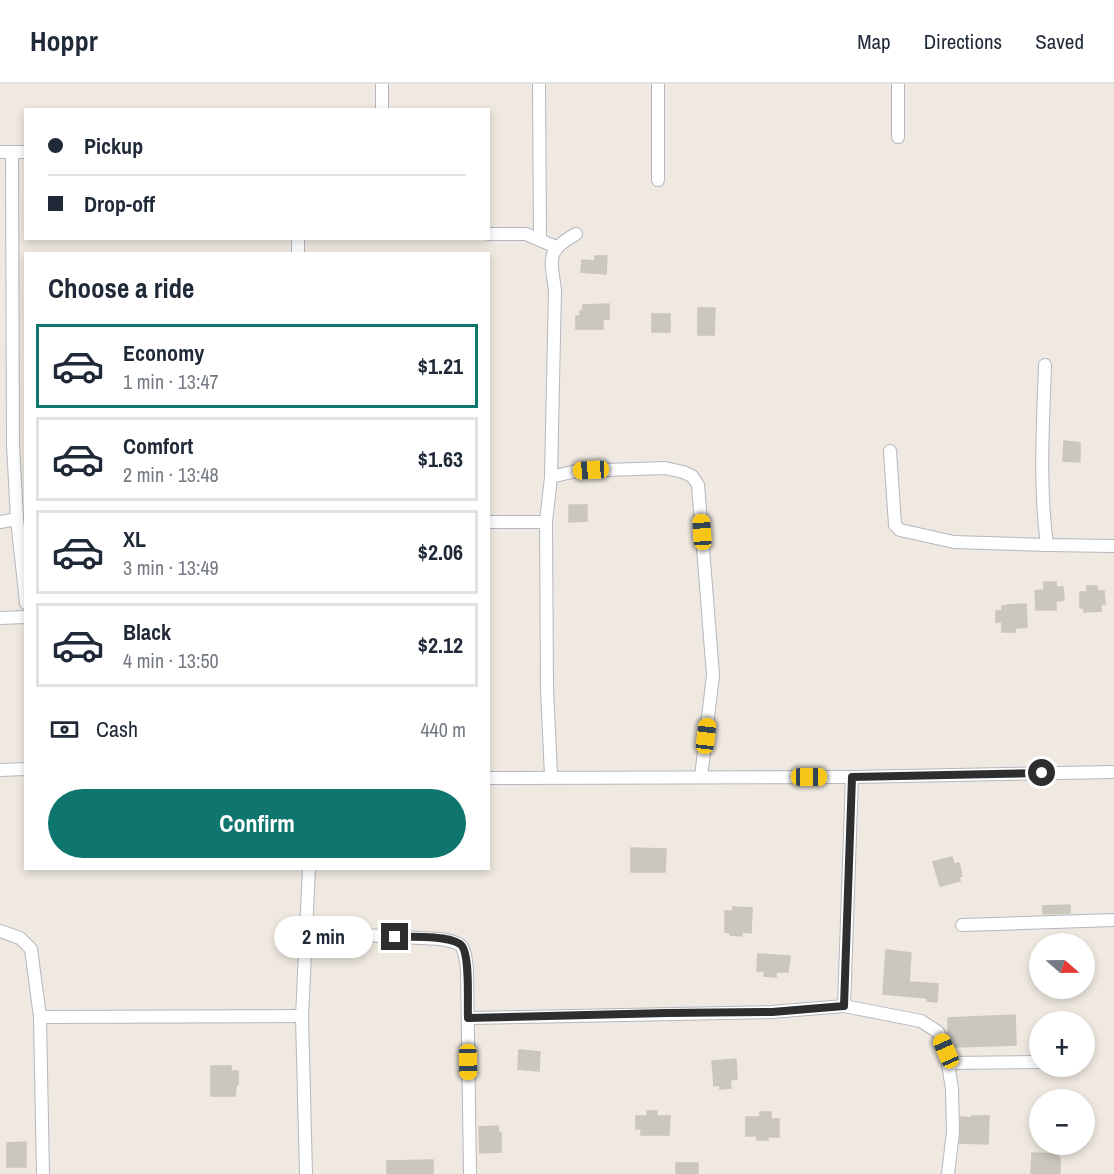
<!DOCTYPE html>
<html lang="en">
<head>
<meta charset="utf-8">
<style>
	body { margin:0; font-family:"Archivo Narrow",sans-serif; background:#f6f6f7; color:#1f2937; height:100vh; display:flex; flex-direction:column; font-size:22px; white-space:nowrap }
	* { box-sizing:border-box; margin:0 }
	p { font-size:20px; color:#747a83 }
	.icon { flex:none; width:33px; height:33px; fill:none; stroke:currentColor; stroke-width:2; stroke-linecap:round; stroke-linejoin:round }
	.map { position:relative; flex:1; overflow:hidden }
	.side { position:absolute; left:24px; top:168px; width:466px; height:618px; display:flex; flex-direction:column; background:#fff; border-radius:0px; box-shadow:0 3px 9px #0003 }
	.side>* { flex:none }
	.guide { position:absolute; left:24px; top:24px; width:466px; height:132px; border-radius:0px; box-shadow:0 3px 9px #0003; display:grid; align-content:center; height:132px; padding:0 24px; background:#fff }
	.needle { width:39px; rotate:110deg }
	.tools { position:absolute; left:1029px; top:849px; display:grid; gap:12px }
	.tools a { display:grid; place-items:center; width:66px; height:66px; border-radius:50%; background:#fff; box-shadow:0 3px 9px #0003; font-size:30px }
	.end { position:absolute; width:27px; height:27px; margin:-14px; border:8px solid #2e2e2e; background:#fff; box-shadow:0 0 0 3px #fff }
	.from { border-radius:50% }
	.bubble { position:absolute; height:42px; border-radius:21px; background:#fff; box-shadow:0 3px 9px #0003; font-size:20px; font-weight:700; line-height:42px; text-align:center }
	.car { position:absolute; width:18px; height:36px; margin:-18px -9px; border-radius:8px; box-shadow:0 0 4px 2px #0007; background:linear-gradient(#f5c518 24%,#345 0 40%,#f5c518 0 76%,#345 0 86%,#f5c518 0) }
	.guide b { display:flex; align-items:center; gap:21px; height:57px; font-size:22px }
	.guide b+b { border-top:2px solid #e0e1e3 }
	.guide i { width:15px; height:15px; background:#1f2937 }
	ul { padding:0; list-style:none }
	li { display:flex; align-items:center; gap:18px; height:84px; margin:0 12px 9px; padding:0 12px; border:3px solid #e0e1e3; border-radius:0px }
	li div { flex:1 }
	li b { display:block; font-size:22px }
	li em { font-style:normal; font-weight:700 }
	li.active { border-color:#0f766e }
	li>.icon { width:54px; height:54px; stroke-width:1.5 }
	h2 { padding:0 24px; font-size:27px; line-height:72px }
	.pay { display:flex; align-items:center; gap:15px; height:66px; padding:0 24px; font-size:22px }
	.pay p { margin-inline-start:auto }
	.cta { display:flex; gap:12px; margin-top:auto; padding:12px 24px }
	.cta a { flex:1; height:69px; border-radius:36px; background:#0f766e; color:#fff; font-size:24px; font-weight:700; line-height:69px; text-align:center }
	header { display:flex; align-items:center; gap:36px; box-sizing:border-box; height:84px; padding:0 30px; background:#fff; border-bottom:2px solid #e0e1e3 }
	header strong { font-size:28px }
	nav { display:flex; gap:33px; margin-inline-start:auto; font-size:21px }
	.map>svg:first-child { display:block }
	.building { fill:#cbc7bf; stroke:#cbc5ba; stroke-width:1.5 }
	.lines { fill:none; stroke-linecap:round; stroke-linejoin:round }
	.street-casing { stroke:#b4b7c1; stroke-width:14 }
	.street { stroke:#fff; stroke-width:12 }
	.route { stroke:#2e2e2e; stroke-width:8 }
</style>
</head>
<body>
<header>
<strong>Hoppr</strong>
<nav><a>Map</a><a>Directions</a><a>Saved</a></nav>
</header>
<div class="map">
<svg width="1114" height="1090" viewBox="0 0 1114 1090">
	<rect width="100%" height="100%" fill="#efe9e1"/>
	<g class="building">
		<path d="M595,172H607L606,190L581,188L582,176L595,177Z"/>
		<path d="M609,220V235H603V245H576V232H580V227H583V221Z"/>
		<path d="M698,224H715L714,251H698Z"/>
		<rect x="652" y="230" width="18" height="18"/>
		<path d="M1064,357L1080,359V378L1063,377Z"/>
		<path d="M569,421H587V437L569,438Z"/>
		<path d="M1044,498H1056V503H1063L1064,516L1056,517V526H1036L1035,507L1044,506Z"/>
		<path d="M1087,502H1097V507H1104L1105,520H1101V527L1084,528V524H1080V508H1087Z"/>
		<path d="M1026,520L1027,543L1015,544V548H1002V538H996V527H1002V522L1009,521Z"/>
		<path d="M631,764L666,765L665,788H631Z"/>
		<path d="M952,773L954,780L959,779L962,792L959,793L960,797L940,802L933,778Z"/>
		<path d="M1070,821V829L1043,830V822Z"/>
		<path d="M733,823L752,824L751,849L742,848V852L730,851V849L725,848V827H733Z"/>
		<path d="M886,866L911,869L909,898L938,900L937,918L927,917V914L883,910Z"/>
		<path d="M758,870L790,872L788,888H776V893L764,892L765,887H757Z"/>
		<path d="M1015,931L1016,961L953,963L948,951V934Z"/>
		<path d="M519,966L540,968L539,987L518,985Z"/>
		<path d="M736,975L737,995L730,996L731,1004L720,1005V1001L714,1002L712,977Z"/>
		<path d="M211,982H231V987H238V1001H236L235,1012H211Z"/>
		<path d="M647,1027H657V1032H670L669,1051H641V1045H636V1032H647Z"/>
		<path d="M760,1028H771V1035H779V1053H768V1056H757V1052H746V1033H760Z"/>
		<path d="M972,1032H989L988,1060L960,1059L961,1033L972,1034Z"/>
		<path d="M498,1042L499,1049H501V1068L480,1069L479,1043Z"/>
		<path d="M26,1058V1083H7V1059Z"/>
		<path d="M1032,1069L1058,1070V1074H1060V1090H1031Z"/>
		<path d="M433,1076V1090H387V1077Z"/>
		<rect x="676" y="1079" width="22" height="11"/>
	</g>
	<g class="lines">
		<defs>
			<g id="street">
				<path d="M382,0V26"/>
				<path d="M539,0L540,155"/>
				<path d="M898,0V53"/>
				<path d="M0,68H26"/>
				<path d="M12,68L13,360L17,435L26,519"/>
				<path d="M658,96V0"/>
				<path d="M489,150H526L556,163"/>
				<path d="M298,170V154"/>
				<path d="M1045,281C1043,341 1039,401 1047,461L1114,462"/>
				<path d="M890,367L895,441L900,446L954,458L1047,461"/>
				<path d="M551,393L576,387L665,384L683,388L692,392L698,401L713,591L701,693"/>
				<path d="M0,438L17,435"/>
				<path d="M489,438H546"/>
				<path d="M0,534L26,533"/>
				<path d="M0,686L26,685"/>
				<path d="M551,692L547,604L546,438L551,393L555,206C551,175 545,167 576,150"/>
				<path d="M489,694L852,693L1114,688"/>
				<path d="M962,841L1114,836"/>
				<path d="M0,847L20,854L31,865L40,933L43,1090"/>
				<path d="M305,848L440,855C464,859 464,861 467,885L470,1090"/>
				<path d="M844,922L921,937L938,948L946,967L952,1005L953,1048L948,1090"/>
				<path d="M40,933L302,932"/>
				<path d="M468,934L772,928L844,922L852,693"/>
				<path d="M948,979L1039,978"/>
				<path d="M306,1090L302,932L309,784"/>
			</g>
		</defs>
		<use href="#street" class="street-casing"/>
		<use href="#street" class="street"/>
	</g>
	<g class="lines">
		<path class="route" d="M395,853C411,853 447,851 460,860C471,867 467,920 468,934L666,929L772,928L844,922L852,693L1042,689"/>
	</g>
</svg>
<div class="tools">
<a><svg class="needle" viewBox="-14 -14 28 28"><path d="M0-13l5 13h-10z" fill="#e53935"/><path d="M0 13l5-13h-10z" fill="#747a83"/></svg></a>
<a>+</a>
<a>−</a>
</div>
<i class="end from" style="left:1042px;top:689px"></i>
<i class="end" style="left:395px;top:853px"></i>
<div class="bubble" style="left:274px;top:832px;width:99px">2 min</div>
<i class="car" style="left:591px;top:386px;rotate:267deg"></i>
<i class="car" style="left:702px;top:448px;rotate:356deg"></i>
<i class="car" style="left:706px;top:652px;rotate:7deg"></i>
<i class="car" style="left:809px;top:693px;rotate:90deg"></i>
<i class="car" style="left:946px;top:967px;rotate:336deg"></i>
<i class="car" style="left:468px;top:978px;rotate:179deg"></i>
<div class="guide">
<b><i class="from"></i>Pickup</b>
<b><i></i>Drop-off</b>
</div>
<section class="side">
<h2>Choose a ride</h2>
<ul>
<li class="active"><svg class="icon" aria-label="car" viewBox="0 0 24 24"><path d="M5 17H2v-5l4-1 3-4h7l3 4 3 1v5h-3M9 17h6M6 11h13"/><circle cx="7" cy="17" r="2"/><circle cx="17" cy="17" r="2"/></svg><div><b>Economy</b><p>1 min · 13:47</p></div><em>$1.21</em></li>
<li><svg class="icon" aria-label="car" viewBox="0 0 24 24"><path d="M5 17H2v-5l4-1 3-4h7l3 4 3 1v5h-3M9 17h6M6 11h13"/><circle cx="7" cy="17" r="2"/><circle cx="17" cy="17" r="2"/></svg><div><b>Comfort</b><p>2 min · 13:48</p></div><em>$1.63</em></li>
<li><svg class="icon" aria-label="car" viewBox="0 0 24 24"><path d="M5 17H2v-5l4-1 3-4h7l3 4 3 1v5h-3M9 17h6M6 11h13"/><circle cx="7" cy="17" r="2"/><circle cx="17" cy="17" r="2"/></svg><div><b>XL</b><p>3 min · 13:49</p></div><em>$2.06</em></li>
<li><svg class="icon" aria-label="car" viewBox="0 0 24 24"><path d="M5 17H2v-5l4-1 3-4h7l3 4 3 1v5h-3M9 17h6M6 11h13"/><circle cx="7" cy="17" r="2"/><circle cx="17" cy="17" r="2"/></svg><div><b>Black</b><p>4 min · 13:50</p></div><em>$2.12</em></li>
</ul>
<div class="pay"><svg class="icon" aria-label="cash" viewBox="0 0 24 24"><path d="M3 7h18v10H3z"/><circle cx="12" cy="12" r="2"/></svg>Cash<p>440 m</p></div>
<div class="cta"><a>Confirm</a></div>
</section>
</div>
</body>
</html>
